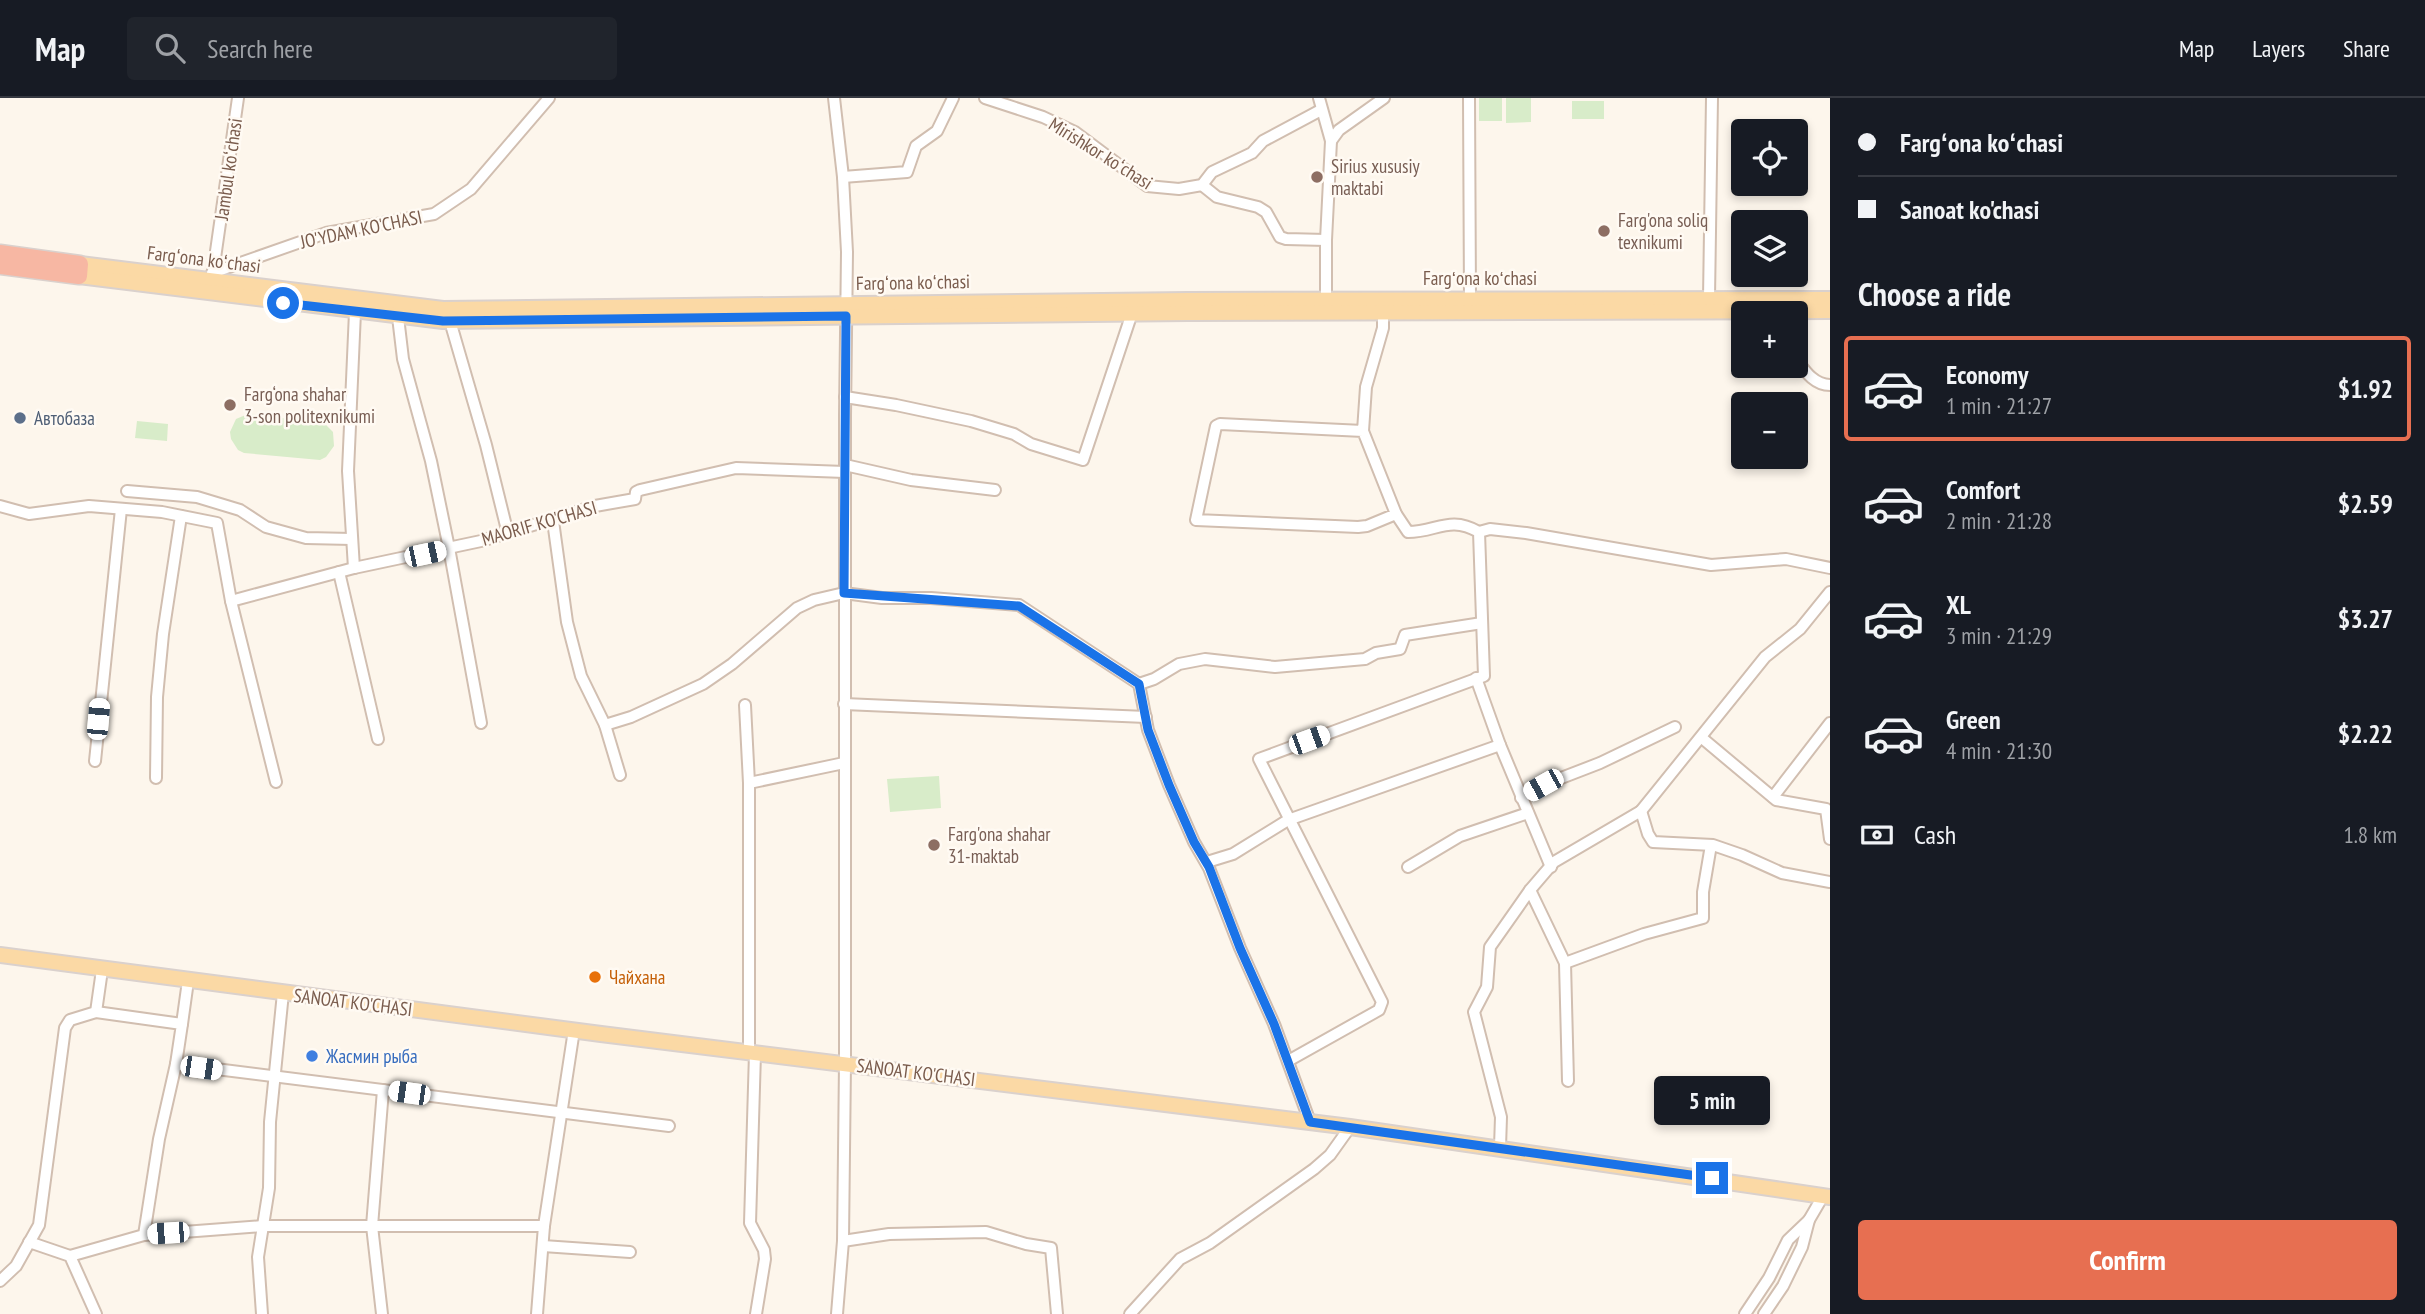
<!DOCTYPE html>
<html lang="en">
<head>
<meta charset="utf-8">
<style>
	body { margin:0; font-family:"PT Sans Narrow",sans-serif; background:#20242c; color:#f1f3f6; height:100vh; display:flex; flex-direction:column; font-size:26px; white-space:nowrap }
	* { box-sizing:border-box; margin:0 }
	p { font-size:23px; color:#9ea1a6 }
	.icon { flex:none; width:38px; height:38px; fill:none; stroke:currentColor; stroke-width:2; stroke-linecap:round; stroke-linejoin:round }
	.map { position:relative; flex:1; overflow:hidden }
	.sheet { display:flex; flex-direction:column; background:#171b24; width:595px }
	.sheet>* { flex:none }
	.hud { display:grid; align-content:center; height:154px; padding:0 28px; background:#171b24 }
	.fabs { position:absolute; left:1731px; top:21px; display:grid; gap:14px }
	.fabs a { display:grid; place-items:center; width:77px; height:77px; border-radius:7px; background:#171b24; box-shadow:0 4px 10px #0003; font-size:35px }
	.end { position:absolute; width:32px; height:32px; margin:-16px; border:9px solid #1a73e8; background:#fff; box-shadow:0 0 0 4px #fff }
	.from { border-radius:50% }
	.bubble { position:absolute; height:49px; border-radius:7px; background:#171b24; box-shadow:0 4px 10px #0003; font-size:23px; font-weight:700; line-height:49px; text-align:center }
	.car { position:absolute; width:21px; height:42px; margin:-21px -10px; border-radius:9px; box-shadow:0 0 5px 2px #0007; background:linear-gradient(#fff 24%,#345 0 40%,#fff 0 76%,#345 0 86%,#fff 0) }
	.hud b { display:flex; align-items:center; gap:24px; height:66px; font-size:26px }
	.hud b+b { border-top:2px solid #363941 }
	.hud i { width:18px; height:18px; background:#f1f3f6 }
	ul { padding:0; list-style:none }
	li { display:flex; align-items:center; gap:21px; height:105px; margin:0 14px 10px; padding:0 14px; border:4px solid transparent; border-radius:7px }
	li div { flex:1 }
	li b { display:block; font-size:26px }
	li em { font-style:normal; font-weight:700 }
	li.on { border-color:#e76f51 }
	li>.icon { width:63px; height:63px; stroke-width:1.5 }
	h2 { padding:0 28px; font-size:32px; line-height:84px }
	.pay { display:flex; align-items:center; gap:18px; height:77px; padding:0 28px; font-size:26px }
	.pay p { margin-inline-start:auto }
	.action { display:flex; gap:14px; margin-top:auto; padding:14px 28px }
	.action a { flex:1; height:80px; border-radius:7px; background:#e76f51; color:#fff; font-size:28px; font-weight:700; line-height:80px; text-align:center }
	header { display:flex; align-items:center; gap:42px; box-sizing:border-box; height:98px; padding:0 35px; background:#171b24; border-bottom:2px solid #363941 }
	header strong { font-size:33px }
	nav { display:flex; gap:38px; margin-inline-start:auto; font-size:24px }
	.search { width:490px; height:63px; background:#20242c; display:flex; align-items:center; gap:18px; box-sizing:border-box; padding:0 24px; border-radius:7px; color:#9ea1a6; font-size:26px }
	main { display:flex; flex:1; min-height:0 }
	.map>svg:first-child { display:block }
	.green { fill:#d8ecc9 }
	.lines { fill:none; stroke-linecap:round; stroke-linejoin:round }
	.minor-casing { stroke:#d1beb0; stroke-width:14 }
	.major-casing { stroke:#dad1cd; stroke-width:18 }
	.highway-casing { stroke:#dad1cd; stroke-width:19 }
	.minor { stroke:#fff; stroke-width:10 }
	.major { stroke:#fbd9a5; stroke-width:14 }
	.highway { stroke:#f7b7a3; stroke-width:16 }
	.route { stroke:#1a73e8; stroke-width:9 }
	.education-dot { fill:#8d6e63; stroke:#fffaf3; stroke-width:2.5 }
	.service-dot { fill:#5c6f8a; stroke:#fffaf3; stroke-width:2.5 }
	.food-dot { fill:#e8710a; stroke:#fffaf3; stroke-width:2.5 }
	.shop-dot { fill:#3f7fe0; stroke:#fffaf3; stroke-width:2.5 }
	.labels { text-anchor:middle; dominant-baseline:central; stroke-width:5; stroke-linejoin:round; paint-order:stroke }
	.street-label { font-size:19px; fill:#7a5c4d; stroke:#fffaf3 }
	.education-label { font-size:19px; fill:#785e54; stroke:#fffaf3; text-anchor:start }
	.service-label { font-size:19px; fill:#4e5e75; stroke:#fffaf3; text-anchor:start }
	.food-label { font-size:19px; fill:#c56008; stroke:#fffaf3; text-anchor:start }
	.shop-label { font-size:19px; fill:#366cbe; stroke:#fffaf3; text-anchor:start }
</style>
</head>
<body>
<header>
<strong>Map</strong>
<div class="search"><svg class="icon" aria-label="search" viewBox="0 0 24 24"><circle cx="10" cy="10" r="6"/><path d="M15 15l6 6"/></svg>Search here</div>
<nav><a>Map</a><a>Layers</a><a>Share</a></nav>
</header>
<main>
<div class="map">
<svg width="1830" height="1216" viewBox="0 0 1830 1216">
	<rect width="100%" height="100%" fill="#fdf6ec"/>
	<g class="green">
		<rect x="1479" y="0" width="23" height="23"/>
		<path d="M1506,0H1531V24L1506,25Z"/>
		<rect x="1572" y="3" width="32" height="18"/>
		<path d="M248,316L324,325L333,334L334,348L326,359L320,362L244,355L238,352L231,341L230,334L236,321Z"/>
		<path d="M137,323L168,326L167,343L135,340Z"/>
		<path d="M939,678L941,710L890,714L887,681Z"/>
	</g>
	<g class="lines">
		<defs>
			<g id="minor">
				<path d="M834,0L843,79L847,154L845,318V965L843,1143L837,1216"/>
				<path d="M985,0L1043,19L1075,34L1147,88L1179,91L1202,87L1212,74L1252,55L1263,43L1321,12"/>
				<path d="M1319,0L1331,43L1326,142V201"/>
				<path d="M1469,0L1470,201"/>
				<path d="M1331,43L1339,32L1384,0"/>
				<path d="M843,79L907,74L916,48L937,33L953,0"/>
				<path d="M1202,87L1217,99L1258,109L1266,114L1280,139L1286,141L1326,142"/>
				<path d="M212,175L326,135L434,116L471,91L549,0"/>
				<path d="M212,181L238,0"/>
				<path d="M1709,200L1712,0"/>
				<path d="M398,219L403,261L431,363L449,450L481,625"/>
				<path d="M450,223L486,347L508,436"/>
				<path d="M1796,261C1805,273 1814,287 1830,287"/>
				<path d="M845,299L896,307L971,323L1014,336L1031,346L1083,362L1132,215"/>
				<path d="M1363,333L1220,326L1216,328L1196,422L1358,429L1367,428L1396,416L1363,333L1366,289L1383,230V209"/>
				<path d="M845,367L911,382L995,392"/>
				<path d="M127,393L197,399L240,412L266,429L306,440L352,441"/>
				<path d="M0,408L29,416L89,408L162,414L217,425L231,503L276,684"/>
				<path d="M553,423L567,524L581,578L605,627L620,677"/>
				<path d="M1479,434L1490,431L1526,435L1711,467L1786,461L1830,470"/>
				<path d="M354,470L348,373L355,214"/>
				<path d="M339,474L378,641"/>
				<path d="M231,503L354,470L481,443L595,408L635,401L636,394L640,392L736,370L845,374"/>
				<path d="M1139,586L1154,581L1179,566L1205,561L1275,569L1365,561L1376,555L1400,551L1405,537L1482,525"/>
				<path d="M844,606L1146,619"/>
				<path d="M745,607L749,685V955"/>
				<path d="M605,627L631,619L703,586L732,566L797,510L814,502L844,495L882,500H931L1019,507L1139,586L1148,632L1169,687L1194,744L1209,770L1240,850L1274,926L1310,1024"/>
				<path d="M1702,640L1776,702L1826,711L1830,741"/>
				<path d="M1500,647L1551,769"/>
				<path d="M95,663L121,411"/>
				<path d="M156,680L157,599L163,536L181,418"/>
				<path d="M749,685L844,665"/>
				<path d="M1773,699L1830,625"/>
				<path d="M1521,700L1543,687L1600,665L1675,629"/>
				<path d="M1641,713L1765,559L1800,531L1830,494"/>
				<path d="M1207,764L1233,756L1288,722L1500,647L1476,580"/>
				<path d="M1408,769L1460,738L1528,715"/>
				<path d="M1530,792L1565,865L1568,983"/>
				<path d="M1565,865L1644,836L1703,820V794L1711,747"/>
				<path d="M182,926L188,883"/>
				<path d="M755,955L750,1125L764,1152L765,1161L756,1216"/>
				<path d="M1288,963L1379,912L1382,904L1259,661L1484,578L1479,434C1449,417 1437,434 1408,434L1396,416"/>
				<path d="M176,966L669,1028"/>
				<path d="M1500,1049L1501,1019L1474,914L1487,889L1490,849L1530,792L1554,764L1641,713L1648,736L1653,744L1713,747L1742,757L1782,775L1830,784"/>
				<path d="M144,1137L263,1128H544"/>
				<path d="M843,1143L889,1136L986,1134L1026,1146L1051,1150L1057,1216"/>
				<path d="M29,1144L70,1158L96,1216"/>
				<path d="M543,1148L630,1154"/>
				<path d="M70,1158L144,1137L159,1041L176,966L182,926L96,914"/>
				<path d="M0,1183L16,1168L39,1127L65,930L70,922L96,914L102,872"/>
				<path d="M262,1216L258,1159L269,1090L270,1024L283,895"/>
				<path d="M382,1216L372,1128L383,992"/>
				<path d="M537,1216L544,1128L574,932"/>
				<path d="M1130,1216L1180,1161L1210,1145L1314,1071L1330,1057L1350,1029"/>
				<path d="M1745,1216L1769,1180L1788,1142L1809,1122"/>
				<path d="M1764,1216L1783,1188L1802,1149L1809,1122L1823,1098"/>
			</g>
			<g id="major">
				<path d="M80,166L443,211L1188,202L1830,201"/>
				<path d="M79,178L443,223L1188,215L1830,213"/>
				<path d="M0,857L601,936L1350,1029L1830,1099"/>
			</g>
			<path id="highway" d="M0,155L80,166L79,178L0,168"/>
		</defs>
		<use href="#minor" class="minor-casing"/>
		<use href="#major" class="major-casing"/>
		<use href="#highway" class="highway-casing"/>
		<use href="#minor" class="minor"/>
		<use href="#major" class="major"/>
		<use href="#highway" class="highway"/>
	</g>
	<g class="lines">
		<path class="route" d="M283,205L443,223L846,218L844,495L1019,508L1139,586L1148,632L1169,687L1194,744L1209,769L1240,850L1274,926L1310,1024L1712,1080"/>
	</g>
	<g class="education-dot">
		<circle cx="1317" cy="79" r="7"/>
		<circle cx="1604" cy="133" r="7"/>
		<circle cx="230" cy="307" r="7"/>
		<circle cx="934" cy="747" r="7"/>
	</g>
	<circle class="service-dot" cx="20" cy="320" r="7"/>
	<circle class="food-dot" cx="595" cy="879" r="7"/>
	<circle class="shop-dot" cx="312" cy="958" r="7"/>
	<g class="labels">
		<g class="street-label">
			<text transform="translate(1101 55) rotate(32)">Mirishkor koʻchasi</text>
			<text transform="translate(228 71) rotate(-82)">Jambul koʻchasi</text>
			<text transform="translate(361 131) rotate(-12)">JO'YDAM KO'CHASI</text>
			<text transform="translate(204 161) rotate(7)">Fargʻona koʻchasi</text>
			<text x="1480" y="180">Fargʻona koʻchasi</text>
			<text transform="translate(913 184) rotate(-1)">Fargʻona koʻchasi</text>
			<text transform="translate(539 425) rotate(-16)">MAORIF KO'CHASI</text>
			<text transform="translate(353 904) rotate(7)">SANOAT KO'CHASI</text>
			<text transform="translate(916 974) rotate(7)">SANOAT KO'CHASI</text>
		</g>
		<g class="education-label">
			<text x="1331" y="68">Sirius xususiy<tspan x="1331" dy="22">maktabi</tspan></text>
			<text x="1618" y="122">Farg'ona soliq<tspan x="1618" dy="22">texnikumi</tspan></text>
			<text x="244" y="296">Farg‘ona shahar<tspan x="244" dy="22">3-son politexnikumi</tspan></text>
			<text x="948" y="736">Farg'ona shahar<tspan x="948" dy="22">31-maktab</tspan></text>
		</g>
		<g class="service-label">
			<text x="34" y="320">Автобаза</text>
		</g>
		<g class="food-label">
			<text x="609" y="879">Чайхана</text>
		</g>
		<g class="shop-label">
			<text x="326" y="958">Жасмин рыба</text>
		</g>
	</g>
</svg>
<div class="fabs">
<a><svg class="icon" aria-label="locate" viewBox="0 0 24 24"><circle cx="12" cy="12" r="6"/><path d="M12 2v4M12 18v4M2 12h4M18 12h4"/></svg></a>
<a><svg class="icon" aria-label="layers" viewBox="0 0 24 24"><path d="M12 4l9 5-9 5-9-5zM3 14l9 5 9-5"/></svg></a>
<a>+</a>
<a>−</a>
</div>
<i class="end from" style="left:283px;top:205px"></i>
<i class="end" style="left:1712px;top:1080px"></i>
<div class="bubble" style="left:1654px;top:978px;width:116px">5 min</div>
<i class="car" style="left:425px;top:456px;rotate:78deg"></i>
<i class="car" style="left:98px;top:621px;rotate:5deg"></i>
<i class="car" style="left:1309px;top:642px;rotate:70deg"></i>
<i class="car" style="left:1543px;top:687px;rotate:241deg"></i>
<i class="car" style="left:201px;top:970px;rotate:98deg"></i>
<i class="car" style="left:409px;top:995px;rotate:278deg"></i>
<i class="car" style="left:168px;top:1135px;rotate:266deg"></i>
</div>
<section class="sheet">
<div class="hud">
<b><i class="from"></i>Fargʻona koʻchasi</b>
<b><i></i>Sanoat ko'chasi</b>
</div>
<h2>Choose a ride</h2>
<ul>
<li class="on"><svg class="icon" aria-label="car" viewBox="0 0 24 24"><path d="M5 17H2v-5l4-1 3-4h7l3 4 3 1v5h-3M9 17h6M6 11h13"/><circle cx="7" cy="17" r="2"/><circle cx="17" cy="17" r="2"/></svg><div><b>Economy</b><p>1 min · 21:27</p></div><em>$1.92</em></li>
<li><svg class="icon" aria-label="car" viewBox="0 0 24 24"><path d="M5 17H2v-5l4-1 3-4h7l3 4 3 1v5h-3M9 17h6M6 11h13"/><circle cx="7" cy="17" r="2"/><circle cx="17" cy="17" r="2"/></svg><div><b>Comfort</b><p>2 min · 21:28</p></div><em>$2.59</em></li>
<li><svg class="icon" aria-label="car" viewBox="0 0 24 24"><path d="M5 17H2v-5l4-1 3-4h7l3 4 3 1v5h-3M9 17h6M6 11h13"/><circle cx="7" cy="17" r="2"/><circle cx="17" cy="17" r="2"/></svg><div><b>XL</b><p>3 min · 21:29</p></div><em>$3.27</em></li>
<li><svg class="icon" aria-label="car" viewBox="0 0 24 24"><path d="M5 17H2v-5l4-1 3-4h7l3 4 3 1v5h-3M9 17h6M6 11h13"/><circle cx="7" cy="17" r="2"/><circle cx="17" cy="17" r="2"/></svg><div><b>Green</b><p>4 min · 21:30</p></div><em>$2.22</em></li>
</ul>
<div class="pay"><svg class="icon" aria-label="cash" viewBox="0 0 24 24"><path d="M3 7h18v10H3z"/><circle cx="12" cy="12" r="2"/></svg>Cash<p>1.8 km</p></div>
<div class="action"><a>Confirm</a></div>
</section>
</main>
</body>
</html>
